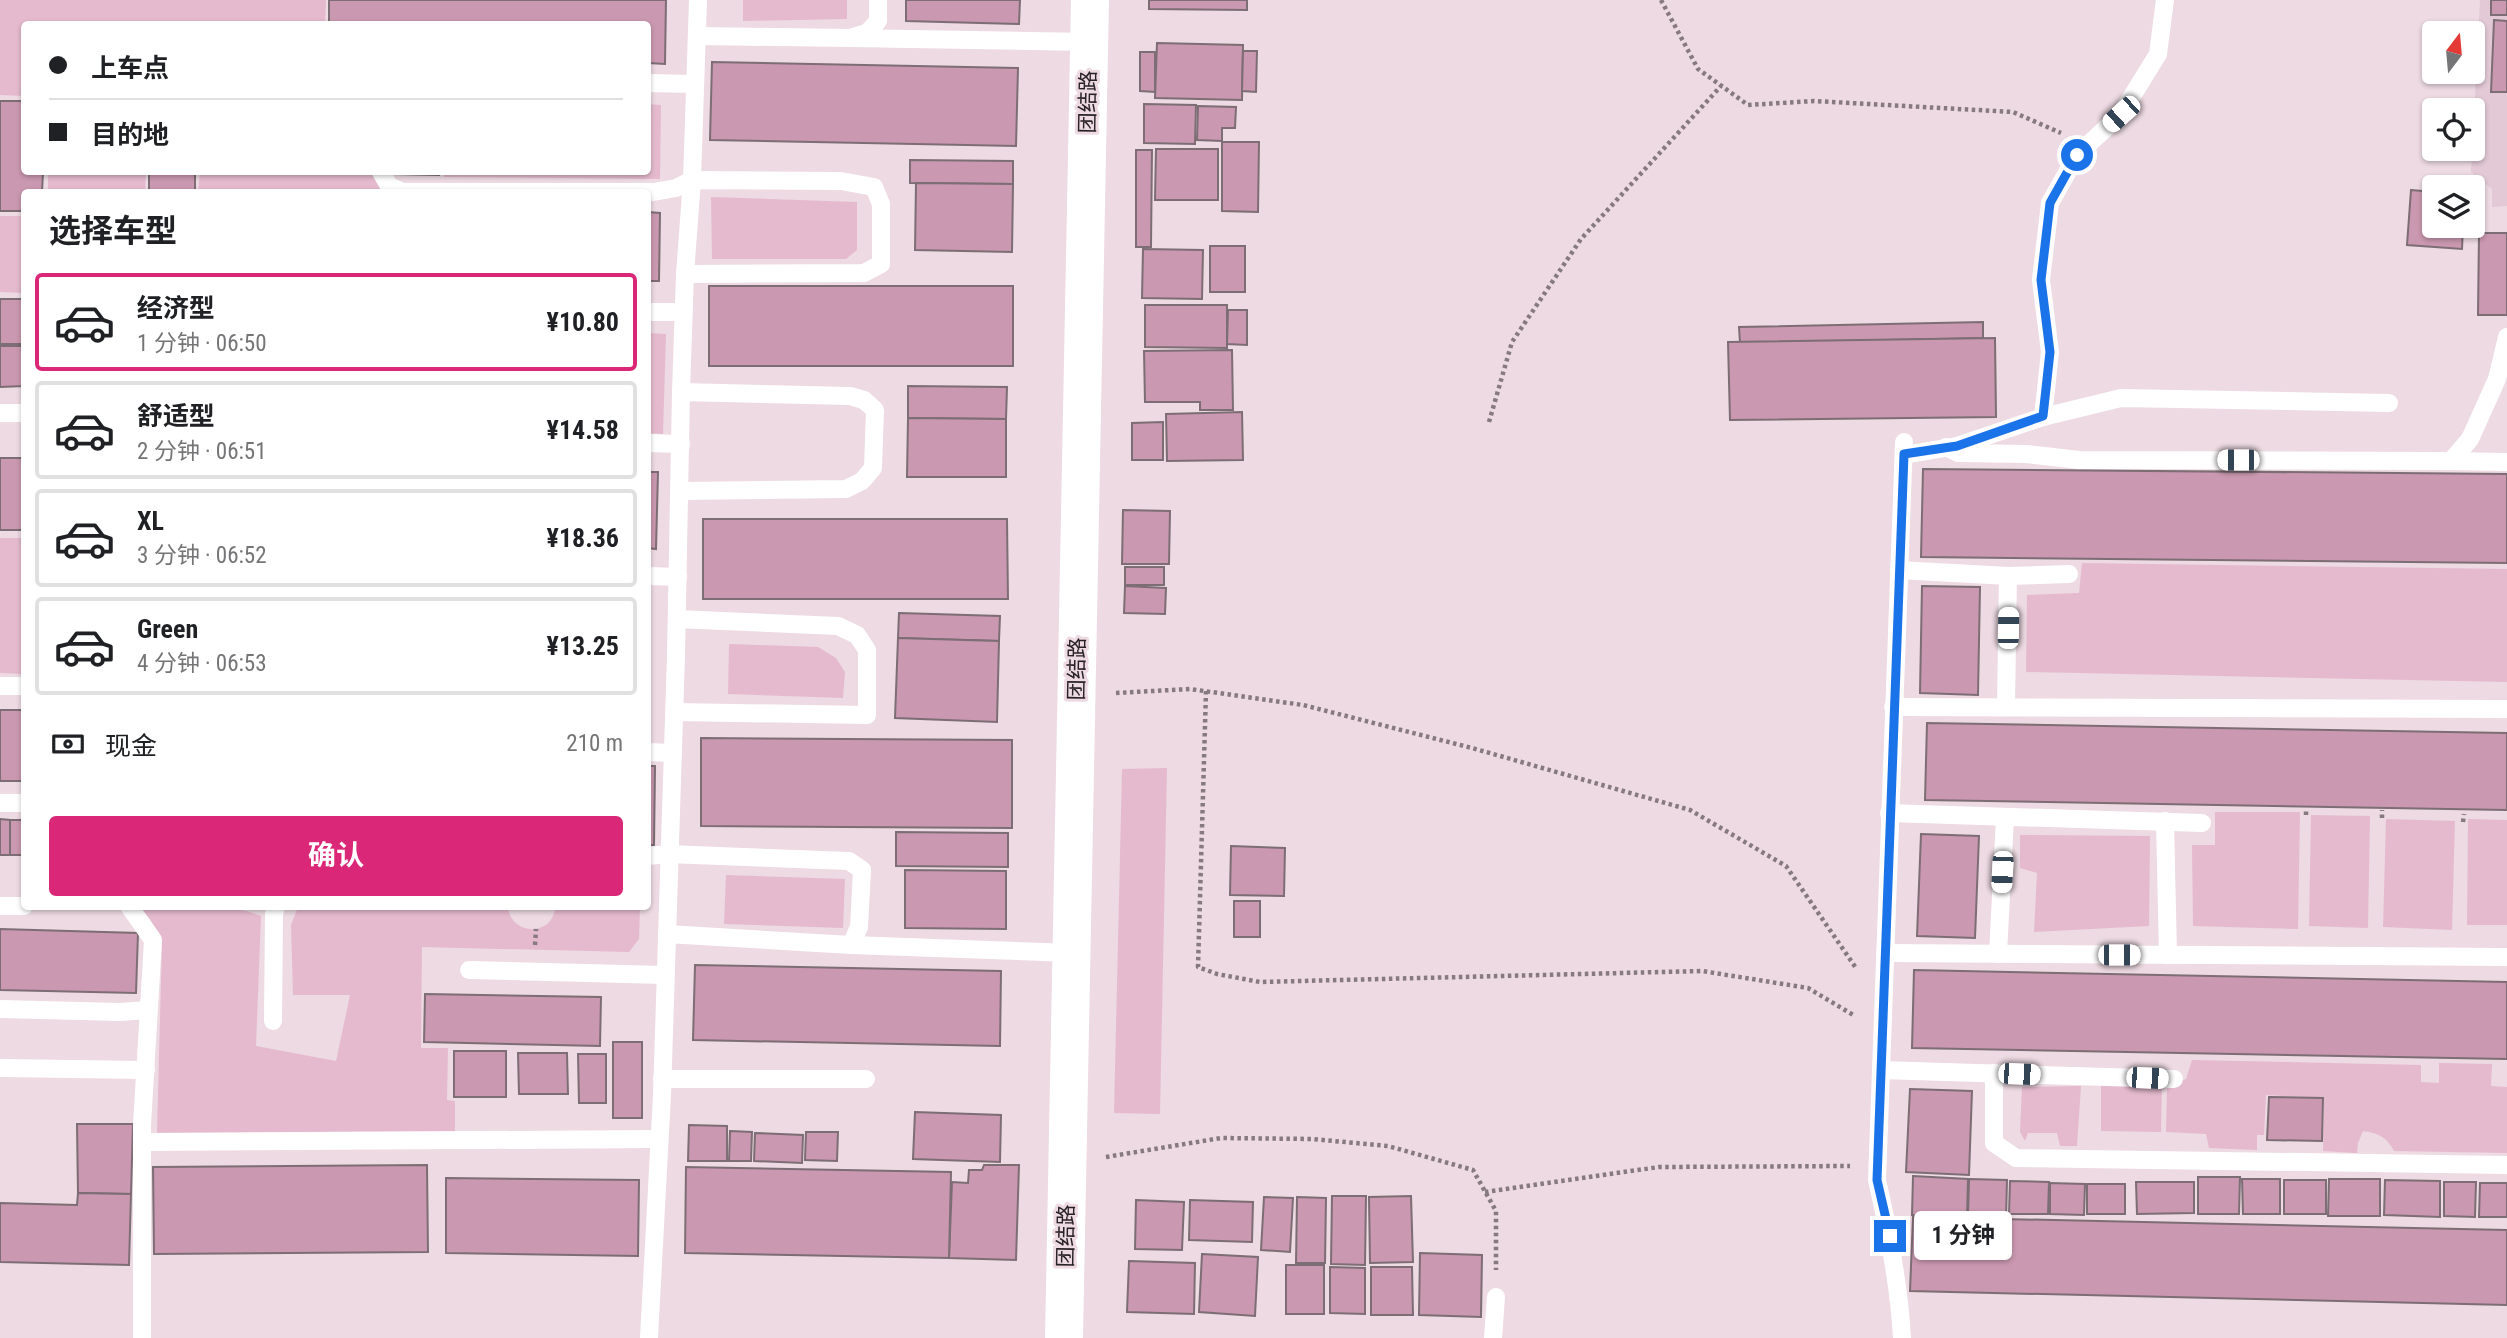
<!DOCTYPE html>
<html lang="zh">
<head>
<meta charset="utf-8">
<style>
	body { margin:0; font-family:"Roboto Condensed","Noto Sans SC",sans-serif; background:#f6f6f6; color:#202124; height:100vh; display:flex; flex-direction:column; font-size:26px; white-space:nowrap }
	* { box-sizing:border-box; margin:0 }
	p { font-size:23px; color:#757577 }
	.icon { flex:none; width:38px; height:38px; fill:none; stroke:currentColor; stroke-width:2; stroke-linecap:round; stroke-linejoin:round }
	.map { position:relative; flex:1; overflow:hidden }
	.sheet { position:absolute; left:21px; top:189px; width:630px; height:721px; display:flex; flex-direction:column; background:#fff; border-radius:7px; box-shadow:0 2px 5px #0004 }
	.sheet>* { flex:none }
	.hud { position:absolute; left:21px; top:21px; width:630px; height:154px; border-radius:7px; box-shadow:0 2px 5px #0004; display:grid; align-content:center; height:154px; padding:0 28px; background:#fff }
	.needle { width:46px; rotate:16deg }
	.controls { position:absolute; left:2422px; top:21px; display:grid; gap:14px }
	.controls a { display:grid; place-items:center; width:63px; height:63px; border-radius:7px; background:#fff; box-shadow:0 2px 5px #0004; font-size:35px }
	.end { position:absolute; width:32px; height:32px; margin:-16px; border:9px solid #1a73e8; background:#fff; box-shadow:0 0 0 4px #fff }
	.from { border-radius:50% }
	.bubble { position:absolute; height:49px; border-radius:7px; background:#fff; box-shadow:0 2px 5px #0004; font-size:23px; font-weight:700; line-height:49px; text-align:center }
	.car { position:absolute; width:21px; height:42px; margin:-21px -10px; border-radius:9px; box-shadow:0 0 5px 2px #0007; background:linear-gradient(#fff 24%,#345 0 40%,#fff 0 76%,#345 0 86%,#fff 0) }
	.hud b { display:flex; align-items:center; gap:24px; height:66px; font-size:26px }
	.hud b+b { border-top:2px solid #e0e0e0 }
	.hud i { width:18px; height:18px; background:#202124 }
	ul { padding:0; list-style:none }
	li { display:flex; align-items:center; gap:21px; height:98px; margin:0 14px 10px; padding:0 14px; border:4px solid #e0e0e0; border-radius:7px }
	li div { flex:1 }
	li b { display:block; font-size:26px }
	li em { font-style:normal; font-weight:700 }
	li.selected { border-color:#db2777 }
	li>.icon { width:63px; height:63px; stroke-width:1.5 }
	h2 { padding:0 28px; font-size:32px; line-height:84px }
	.pay { display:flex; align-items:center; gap:18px; height:77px; padding:0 28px; font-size:26px }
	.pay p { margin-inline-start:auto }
	.primary-button { display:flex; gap:14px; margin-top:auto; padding:14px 28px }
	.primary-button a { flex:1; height:80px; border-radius:7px; background:#db2777; color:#fff; font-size:28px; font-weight:700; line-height:80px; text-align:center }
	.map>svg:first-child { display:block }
	.built { fill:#e2c9d5 }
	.green { fill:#e5bace }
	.building { fill:#ca98b0; stroke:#7d6d74; stroke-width:2 }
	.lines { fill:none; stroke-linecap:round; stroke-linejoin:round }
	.path { stroke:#867a80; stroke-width:4.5; stroke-dasharray:3.5 3.5; stroke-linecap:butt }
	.service { stroke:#fff; stroke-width:18 }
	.tertiary { stroke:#fff; stroke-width:38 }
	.route { stroke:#1a73e8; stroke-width:9 }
	.labels { text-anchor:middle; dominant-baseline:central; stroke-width:6; stroke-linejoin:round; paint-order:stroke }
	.street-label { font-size:21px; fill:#282225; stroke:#eddae2 }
</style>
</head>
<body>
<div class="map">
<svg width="2507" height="1338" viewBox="0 0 2507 1338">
	<rect width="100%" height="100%" fill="#eddae2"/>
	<path class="built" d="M2480,0H2507V206L2492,207V189L2471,172Z"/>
	<g class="green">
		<path d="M0,0H326L325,24H24V96L0,95Z"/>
		<path d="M743,0H847V19L743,21Z"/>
		<path d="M648,104L661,105L660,179L444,177V172H648Z"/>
		<path d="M48,172H146L145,192H48Z"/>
		<path d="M200,172H375L384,188L383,192H198Z"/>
		<path d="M711,197L857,202V250L846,259H712Z"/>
		<path d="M0,216H24V293L0,292Z"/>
		<path d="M648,333L666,334L663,434L648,433Z"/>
		<path d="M0,538H24V674L0,673Z"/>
		<path d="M2082,563L2507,569V682L2026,672L2027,595L2079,593Z"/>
		<path d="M729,644L818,647L836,658L845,672L843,698L728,694Z"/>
		<path d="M1167,768L1160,1114L1114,1113L1122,769Z"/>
		<path d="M2215,812H2300L2298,929L2193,926L2192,845H2215Z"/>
		<path d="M2311,815L2370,816L2368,928L2309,926Z"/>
		<path d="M2386,819L2455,821L2452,930L2383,927Z"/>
		<path d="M2468,819L2507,820V925H2467Z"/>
		<path d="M2020,835L2150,836L2149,926L2034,932L2037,873L2020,868Z"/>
		<path d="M726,875L845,879L843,928L724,924Z"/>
		<path d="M139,907C178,907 224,901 261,916L256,1046L336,1061L350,995H293L291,925L298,907H508C511,936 553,937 555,907H640L639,939L629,952L422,947L421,1048H448L447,1100L455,1101V1134L157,1133L162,942L150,919Z"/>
		<path d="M2192,1060L2421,1065V1082L2439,1083V1063L2492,1064L2491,1086L2507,1087V1153L2394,1151C2387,1137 2378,1133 2363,1131L2358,1143L2357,1153L2323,1151L2324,1098L2266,1095L2264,1135H2257V1150L2209,1148L2206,1134L2166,1132L2167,1086L2186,1079Z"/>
		<path d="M2101,1084L2162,1085L2161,1132L2101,1131Z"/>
		<path d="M2081,1086L2077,1146H2060L2057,1133H2028L2025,1141L2020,1132L2022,1087Z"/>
	</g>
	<g class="building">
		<path d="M329,0H666L665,64L648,63V24H329Z"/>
		<path d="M906,0H1020L1019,24L906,21Z"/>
		<path d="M1149,0H1247V10L1149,9Z"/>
		<rect x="2491" y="0" width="16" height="15"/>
		<path d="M2494,20L2507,21V92H2491Z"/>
		<path d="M1157,43L1243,45L1242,100L1155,98Z"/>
		<path d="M1243,51H1257L1256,92L1242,91Z"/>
		<path d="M1140,52H1155V92L1140,91Z"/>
		<path d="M712,62L1018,68L1016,146L710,140Z"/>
		<path d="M0,101H24V172H43L42,192H24V211H0Z"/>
		<path d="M1144,104L1196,105L1195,144L1144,143Z"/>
		<path d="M1198,106L1236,107L1235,128H1222V141L1197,140Z"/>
		<path d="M1222,142H1259L1258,212L1222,211Z"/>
		<path d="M1156,149H1218V200H1155Z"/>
		<path d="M1136,150H1152L1151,247H1136Z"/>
		<path d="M910,160L1013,161V184L910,183Z"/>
		<rect x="149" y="172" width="46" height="20"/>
		<path d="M395,172H439V175L395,174Z"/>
		<path d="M916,183L1013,184L1012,252L915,250Z"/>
		<path d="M2411,190L2434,192V226H2463L2462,249L2407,245Z"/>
		<path d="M648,212L660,213L659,281H648Z"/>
		<path d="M2479,233H2507V315H2478Z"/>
		<rect x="1210" y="246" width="35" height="46"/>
		<path d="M1143,249L1203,250L1202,299L1142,298Z"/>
		<rect x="709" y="286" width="304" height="80"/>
		<rect x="0" y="299" width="24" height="45"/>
		<path d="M1145,305H1227V348L1145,347Z"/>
		<path d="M1228,310H1247V345L1227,344Z"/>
		<path d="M1983,322V338L1740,343L1739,327Z"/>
		<path d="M1995,338L1996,417L1730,420L1728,342Z"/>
		<path d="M0,346H24V386L0,387Z"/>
		<path d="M1232,350L1233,410H1200V402H1145L1144,351Z"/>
		<path d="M908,386L1007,387L1006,419L908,418Z"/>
		<path d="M1242,412L1243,460L1167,461L1166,414Z"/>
		<path d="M908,418L1006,419V477H907Z"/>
		<path d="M1163,422V460H1132V423Z"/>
		<rect x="0" y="458" width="24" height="72"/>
		<path d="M1923,469L2507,474V563L1921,557Z"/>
		<path d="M648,472H658L656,549L648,548Z"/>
		<path d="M1123,510L1170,511L1169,564H1122Z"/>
		<path d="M703,519H1007L1008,599H703Z"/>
		<rect x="1125" y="567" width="39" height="18"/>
		<path d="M1125,586L1166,588L1165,614L1124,613Z"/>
		<path d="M1922,586L1980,587L1978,695L1920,693Z"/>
		<path d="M899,613L1000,616L999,641L898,638Z"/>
		<path d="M898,638L999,641L997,722L895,718Z"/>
		<rect x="0" y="710" width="24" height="71"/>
		<path d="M1927,723L2507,733V810L1925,800Z"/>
		<path d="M701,738L1012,740V828L701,826Z"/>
		<path d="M648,766H655L654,845H648Z"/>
		<path d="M0,819L10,820V855H0Z"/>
		<rect x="10" y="820" width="14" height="35"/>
		<path d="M896,832L1008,833V867L896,866Z"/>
		<path d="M1921,834L1979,836L1975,938L1917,936Z"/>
		<path d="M1231,846L1285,848L1284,896L1230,895Z"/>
		<path d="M905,870L1006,871V929L905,928Z"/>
		<rect x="1234" y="901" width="26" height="36"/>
		<path d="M0,929L138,933L136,993L0,990Z"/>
		<path d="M695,965L1001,971L1000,1046L693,1040Z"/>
		<path d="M1914,970L2507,982V1059L1912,1048Z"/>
		<path d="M425,994L601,997L600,1046L424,1042Z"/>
		<rect x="613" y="1042" width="29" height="76"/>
		<rect x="454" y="1051" width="52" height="46"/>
		<path d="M518,1053H567L568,1094H519Z"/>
		<path d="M578,1054H606V1103H579Z"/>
		<path d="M1910,1089L1972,1091L1969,1175L1906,1172Z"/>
		<path d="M2269,1097L2323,1098L2322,1141L2267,1140Z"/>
		<path d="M915,1112L1001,1115L1000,1162L913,1159Z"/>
		<path d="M77,1124H133L131,1194L78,1193Z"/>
		<path d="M689,1125L727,1126V1161H688Z"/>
		<path d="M730,1131L752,1132L751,1161H729Z"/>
		<path d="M806,1132H838L837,1161L805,1160Z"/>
		<path d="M755,1133L803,1135L802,1163L754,1161Z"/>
		<path d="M427,1165L428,1252L154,1254L153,1167Z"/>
		<path d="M984,1165H1019L1016,1260L949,1258L952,1182L968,1183L969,1170H982Z"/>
		<path d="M686,1167L951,1172L949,1258L685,1253Z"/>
		<path d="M1913,1176L1968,1179L1967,1218L1912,1215Z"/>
		<path d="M2198,1177H2240L2239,1214H2198Z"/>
		<path d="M446,1178L639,1180L638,1256L446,1253Z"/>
		<path d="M1969,1179L2007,1180L2006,1219L1968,1217Z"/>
		<path d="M2242,1179H2280V1214H2243Z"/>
		<path d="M2329,1179H2380V1216H2328Z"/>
		<rect x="2284" y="1180" width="42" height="34"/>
		<path d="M2385,1180L2440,1181V1217L2384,1215Z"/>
		<path d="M2010,1181L2049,1182L2048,1214H2009Z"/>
		<path d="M2136,1182H2194V1213L2137,1214Z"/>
		<path d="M2444,1182H2476L2475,1217L2444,1216Z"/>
		<path d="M2050,1183L2085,1184L2084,1215L2050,1214Z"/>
		<path d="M2480,1183H2507V1217H2479Z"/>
		<rect x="2087" y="1184" width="38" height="30"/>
		<path d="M78,1193L131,1194L129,1265L0,1262V1203L77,1205Z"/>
		<path d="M1332,1196H1366L1365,1265L1331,1264Z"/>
		<path d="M1411,1196L1413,1262L1370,1263L1369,1197Z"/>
		<path d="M1264,1197L1293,1198L1290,1252L1261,1250Z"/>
		<path d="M1297,1197L1326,1198L1325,1263H1296Z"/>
		<path d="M1136,1200L1184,1202L1182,1250L1135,1249Z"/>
		<path d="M1190,1200L1253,1202L1252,1242L1189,1240Z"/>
		<path d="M1913,1217L2507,1230V1305L1910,1291Z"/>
		<path d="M1420,1253L1482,1255L1481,1317L1419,1315Z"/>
		<path d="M1202,1254L1258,1257L1255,1316L1199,1312Z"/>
		<path d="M1129,1261L1195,1263L1194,1314L1127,1312Z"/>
		<rect x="1286" y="1265" width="38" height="49"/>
		<path d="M1330,1267L1365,1268V1314L1330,1313Z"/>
		<path d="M1371,1267H1412L1413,1315H1371Z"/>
	</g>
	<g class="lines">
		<g class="path">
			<path d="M1661,0L1698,69L1748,105L1814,101L2013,112L2061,133"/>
			<path d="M1489,422L1512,342L1581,239L1721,86"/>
			<path d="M1206,691L1198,967L1217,974L1260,982L1702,971L1808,988L1855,1016"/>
			<path d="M1116,693L1190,689L1303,705L1472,748L1690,810L1786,866L1856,968"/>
			<path d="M2306,815V809"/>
			<path d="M2382,818V810"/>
			<path d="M2463,822L2464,814"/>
			<path d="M535,945L536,929"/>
			<path d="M1106,1157L1221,1138L1312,1139L1388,1146L1473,1170L1496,1211V1270"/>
			<path d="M1485,1192L1659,1167L1850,1166"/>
		</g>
		<g class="service">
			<path d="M697,36L850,38L867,33L878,21V0"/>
			<path d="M850,38L1089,42"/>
			<path d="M648,83L694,84"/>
			<path d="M381,172L389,186L402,192H653L676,188L692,180L841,181L874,187L881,204V264L864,273L685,274"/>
			<path d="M648,312H683"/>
			<path d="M0,413H24"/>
			<path d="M2043,417L2050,352L2041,280L2050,203L2077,155L2121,114L2158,54L2165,0"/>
			<path d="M648,443L681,444"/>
			<path d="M1946,447L1958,453L2026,454L2079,460L2451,461L2470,439L2497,379L2507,337"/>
			<path d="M1904,455L1957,446L2043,417L2121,398L2389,403"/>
			<path d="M2451,461L2507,462"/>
			<path d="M680,491L846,489L862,481L873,468L875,410L864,400L850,396L681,392"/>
			<path d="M1899,570L2008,576L2069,574"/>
			<path d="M648,576L678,577"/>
			<path d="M0,686H24"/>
			<path d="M1893,707L2507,709"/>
			<path d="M2006,707L2008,576"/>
			<path d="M675,712L867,715V650L857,635L838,626L677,619"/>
			<path d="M648,752L673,753"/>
			<path d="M0,803H24"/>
			<path d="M1889,813L2202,823"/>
			<path d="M2165,821L2168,955"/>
			<path d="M648,856L668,854L849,861L862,870L859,927L851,945L667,934"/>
			<path d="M0,906H24"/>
			<path d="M129,906L153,940L142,1125V1338"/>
			<path d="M851,945L1070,953"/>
			<path d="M1885,953L2507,957"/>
			<path d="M1998,954L2005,818"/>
			<path d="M469,970L665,975"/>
			<path d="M0,1009L120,1012L148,1010"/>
			<path d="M273,1021L274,914L276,906"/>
			<path d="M0,1068L146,1070"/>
			<path d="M1881,1070L2174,1079"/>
			<path d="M1994,1073V1143L2016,1158L2507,1165"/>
			<path d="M662,1079H866"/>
			<path d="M142,1142L659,1139"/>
			<path d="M649,1338L662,1095L676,655L681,392L685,274L692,180L698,0"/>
			<path d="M1493,1338L1496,1297"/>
			<path d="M1902,1338C1899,1284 1889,1232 1877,1180L1904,442"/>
		</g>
		<path class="tertiary" d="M1064,1338L1090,0"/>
	</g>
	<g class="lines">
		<path class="route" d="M1890,1236L1877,1180L1904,454L1957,446L2043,416L2050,352L2041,280L2050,203L2077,155"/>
	</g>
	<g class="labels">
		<g class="street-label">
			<text transform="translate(1088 102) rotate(-89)">团结路</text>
			<text transform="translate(1077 669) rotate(-89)">团结路</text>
			<text transform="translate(1066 1236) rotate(-89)">团结路</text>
		</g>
	</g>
</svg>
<div class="controls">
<a><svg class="needle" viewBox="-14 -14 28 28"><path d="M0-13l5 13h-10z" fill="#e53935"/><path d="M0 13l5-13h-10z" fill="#757577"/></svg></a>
<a><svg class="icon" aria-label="locate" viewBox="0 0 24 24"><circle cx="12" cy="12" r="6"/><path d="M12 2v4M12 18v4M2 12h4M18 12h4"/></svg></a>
<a><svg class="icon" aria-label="layers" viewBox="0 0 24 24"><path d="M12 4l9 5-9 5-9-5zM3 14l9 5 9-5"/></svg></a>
</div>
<i class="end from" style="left:2077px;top:155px"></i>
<i class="end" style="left:1890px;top:1236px"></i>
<div class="bubble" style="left:1914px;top:1211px;width:98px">1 分钟</div>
<i class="car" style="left:2121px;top:114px;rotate:228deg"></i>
<i class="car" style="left:2238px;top:460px;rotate:270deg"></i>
<i class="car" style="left:2008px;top:628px;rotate:1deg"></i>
<i class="car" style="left:2002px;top:872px;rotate:183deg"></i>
<i class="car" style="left:2119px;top:955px;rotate:90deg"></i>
<i class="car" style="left:2019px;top:1074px;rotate:92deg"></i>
<i class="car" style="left:2147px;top:1078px;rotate:92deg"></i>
<div class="hud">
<b><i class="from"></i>上车点</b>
<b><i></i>目的地</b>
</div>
<section class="sheet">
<h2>选择车型</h2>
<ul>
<li class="selected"><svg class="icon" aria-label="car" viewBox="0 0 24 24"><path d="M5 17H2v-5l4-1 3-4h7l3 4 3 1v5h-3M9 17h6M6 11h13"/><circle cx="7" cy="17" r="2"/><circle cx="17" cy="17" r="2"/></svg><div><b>经济型</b><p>1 分钟 · 06:50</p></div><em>¥10.80</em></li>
<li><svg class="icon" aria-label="car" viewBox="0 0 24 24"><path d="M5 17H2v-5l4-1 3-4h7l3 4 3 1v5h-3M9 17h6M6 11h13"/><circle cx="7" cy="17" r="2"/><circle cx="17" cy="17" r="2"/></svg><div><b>舒适型</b><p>2 分钟 · 06:51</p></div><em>¥14.58</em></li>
<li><svg class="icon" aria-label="car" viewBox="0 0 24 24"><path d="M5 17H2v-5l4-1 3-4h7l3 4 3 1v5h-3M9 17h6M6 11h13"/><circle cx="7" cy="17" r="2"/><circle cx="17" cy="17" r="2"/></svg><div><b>XL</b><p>3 分钟 · 06:52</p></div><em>¥18.36</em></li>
<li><svg class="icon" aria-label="car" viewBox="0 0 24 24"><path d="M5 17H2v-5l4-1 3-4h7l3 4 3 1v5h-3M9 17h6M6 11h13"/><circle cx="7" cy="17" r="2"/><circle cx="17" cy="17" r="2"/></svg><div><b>Green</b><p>4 分钟 · 06:53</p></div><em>¥13.25</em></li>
</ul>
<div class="pay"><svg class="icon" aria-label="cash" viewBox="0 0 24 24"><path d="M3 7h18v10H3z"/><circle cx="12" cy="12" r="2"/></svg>现金<p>210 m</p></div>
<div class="primary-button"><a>确认</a></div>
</section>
</div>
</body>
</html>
